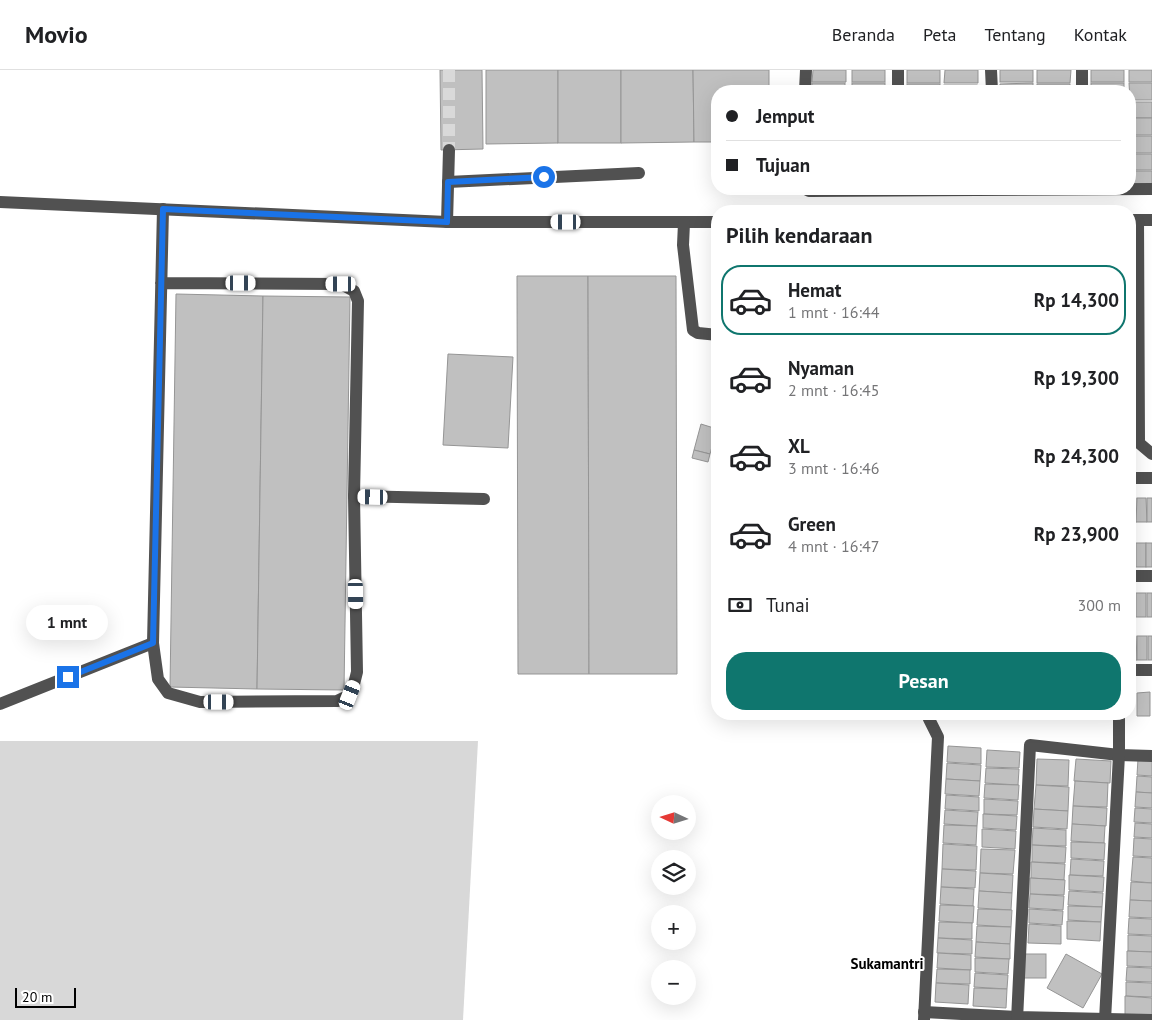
<!DOCTYPE html>
<html lang="id">
<head>
<meta charset="utf-8">
<style>
	body { margin:0; font-family:"PT Sans",sans-serif; background:#f2f2f2; color:#202124; height:100vh; display:flex; flex-direction:column; font-size:19px; white-space:nowrap }
	* { box-sizing:border-box; margin:0 }
	p { font-size:16px; color:#757577 }
	.icon { flex:none; width:28px; height:28px; fill:none; stroke:currentColor; stroke-width:2; stroke-linecap:round; stroke-linejoin:round }
	.map { position:relative; flex:1; overflow:hidden }
	.sheet { position:absolute; left:711px; top:135px; width:425px; height:515px; display:flex; flex-direction:column; background:#fff; border-radius:20px; box-shadow:0 5px 20px #0002 }
	.sheet>* { flex:none }
	.hud { position:absolute; left:711px; top:15px; width:425px; height:110px; border-radius:20px; box-shadow:0 5px 20px #0002; display:grid; align-content:center; height:110px; padding:0 15px; background:#fff }
	.needle { width:32px; rotate:274deg }
	.tools { position:absolute; left:651px; top:725px; display:grid; gap:10px }
	.tools a { display:grid; place-items:center; width:45px; height:45px; border-radius:50%; background:#fff; box-shadow:0 5px 20px #0002; font-size:25px }
	.scale { position:absolute; left:15px; bottom:12px; width:61px; box-sizing:border-box; padding-left:5px; border:2px solid #000; border-top:0; font-size:14px; line-height:18px; white-space:nowrap; color:#000; -webkit-text-stroke:4px #fff; paint-order:stroke }
	.end { position:absolute; width:22px; height:22px; margin:-11px; border:6px solid #1a73e8; background:#fff; box-shadow:0 0 0 2px #fff }
	.from { border-radius:50% }
	.bubble { position:absolute; height:35px; border-radius:18px; background:#fff; box-shadow:0 5px 20px #0002; font-size:16px; font-weight:700; line-height:35px; text-align:center }
	.car { position:absolute; width:15px; height:30px; margin:-15px -8px; border-radius:6px; box-shadow:0 0 4px 1px #0007; background:linear-gradient(#fff 24%,#345 0 40%,#fff 0 76%,#345 0 86%,#fff 0) }
	.hud b { display:flex; align-items:center; gap:18px; height:48px; font-size:19px }
	.hud b+b { border-top:1px solid #e0e0e0 }
	.hud i { width:12px; height:12px; background:#202124 }
	ul { padding:0; list-style:none }
	li { display:flex; align-items:center; gap:15px; height:70px; margin:0 10px 8px; padding:0 5px; border:2px solid transparent; border-radius:20px }
	li div { flex:1 }
	li b { display:block; font-size:19px }
	li em { font-style:normal; font-weight:700 }
	li.current { border-color:#0f766e }
	li>.icon { width:45px; height:45px; stroke-width:1.5 }
	h2 { padding:0 15px; font-size:22px; line-height:60px }
	.pay { display:flex; align-items:center; gap:12px; height:55px; padding:0 15px; font-size:19px }
	.pay p { margin-inline-start:auto }
	.primary-button { display:flex; gap:10px; margin-top:auto; padding:10px 15px }
	.primary-button a { flex:1; height:58px; border-radius:20px; background:#0f766e; color:#fff; font-size:20px; font-weight:700; line-height:58px; text-align:center }
	header { display:flex; align-items:center; gap:30px; box-sizing:border-box; height:70px; padding:0 25px; background:#fff; border-bottom:1px solid #e0e0e0 }
	header strong { font-size:24px }
	nav { display:flex; gap:28px; margin-inline-start:auto; font-size:18px }
	.map>svg:first-child { display:block }
	.green { fill:#d8d8d8 }
	.building { fill:#c0c0c0; stroke:#959595 }
	.lines { fill:none; stroke-linecap:round; stroke-linejoin:round }
	.minor-tunnel { stroke:#d9d9d9; stroke-width:12; stroke-dasharray:12 6; stroke-linecap:butt }
	.minor { stroke:#515151; stroke-width:12 }
	.route { stroke:#1a73e8; stroke-width:6 }
	.labels { text-anchor:middle; dominant-baseline:central; stroke-width:4; stroke-linejoin:round; paint-order:stroke }
	.quarter-label { font-size:15px; font-weight:bold; fill:#000; stroke:#fff }
</style>
</head>
<body>
<header>
<strong>Movio</strong>
<nav><a>Beranda</a><a>Peta</a><a>Tentang</a><a>Kontak</a></nav>
</header>
<div class="map">
<svg width="1152" height="950" viewBox="0 0 1152 950">
	<rect width="100%" height="100%" fill="#fff"/>
	<path class="green" d="M0,671H478L463,950H0Z"/>
	<g class="building">
		<path d="M440,0H482L483,79L441,80Z"/>
		<path d="M486,0H558V73L486,74Z"/>
		<rect x="558" y="0" width="63" height="73"/>
		<path d="M621,0H693L694,72L621,73Z"/>
		<path d="M693,0H769V21H718V72H694Z"/>
		<path d="M813,0H846V12H812Z"/>
		<rect x="852" y="0" width="33" height="12"/>
		<rect x="907" y="0" width="33" height="13"/>
		<path d="M945,0H978V13H944Z"/>
		<rect x="1000" y="0" width="33" height="12"/>
		<path d="M1037,0H1071L1070,13H1037Z"/>
		<rect x="1091" y="0" width="33" height="12"/>
		<rect x="1129" y="0" width="23" height="12"/>
		<rect x="812" y="13" width="33" height="8"/>
		<rect x="852" y="13" width="33" height="8"/>
		<path d="M1033,13V21H1000V14Z"/>
		<rect x="1091" y="13" width="33" height="8"/>
		<path d="M1129,13H1152V30H1130Z"/>
		<rect x="907" y="14" width="33" height="7"/>
		<rect x="1037" y="14" width="33" height="7"/>
		<rect x="944" y="15" width="33" height="6"/>
		<rect x="1130" y="32" width="22" height="16"/>
		<rect x="1130" y="48" width="22" height="17"/>
		<rect x="1130" y="66" width="22" height="17"/>
		<rect x="1130" y="84" width="22" height="16"/>
		<rect x="1130" y="101" width="22" height="17"/>
		<path d="M517,206H588L589,604H518Z"/>
		<path d="M588,206H676L677,604H589Z"/>
		<path d="M176,224L263,226L257,619L170,617Z"/>
		<path d="M263,226L350,227L344,620L257,619Z"/>
		<path d="M448,284L513,287L508,378L443,375Z"/>
		<path d="M701,354L717,359L710,384L694,380Z"/>
		<path d="M694,380L710,384L708,392L692,388Z"/>
		<rect x="1130" y="428" width="6" height="24"/>
		<path d="M1137,428H1146L1147,452H1136Z"/>
		<rect x="1147" y="428" width="5" height="24"/>
		<rect x="1130" y="473" width="5" height="24"/>
		<rect x="1136" y="473" width="10" height="24"/>
		<rect x="1146" y="473" width="6" height="24"/>
		<rect x="1130" y="523" width="5" height="24"/>
		<rect x="1136" y="523" width="10" height="24"/>
		<rect x="1147" y="523" width="5" height="24"/>
		<path d="M1130,566H1136L1137,590H1130Z"/>
		<rect x="1137" y="566" width="10" height="24"/>
		<rect x="1148" y="566" width="4" height="24"/>
		<path d="M1150,622V646H1137V623Z"/>
		<rect x="938" y="644" width="13" height="5"/>
		<rect x="952" y="644" width="10" height="5"/>
		<path d="M963,644H973V649H962Z"/>
		<rect x="973" y="644" width="10" height="5"/>
		<rect x="984" y="644" width="14" height="5"/>
		<rect x="998" y="644" width="10" height="5"/>
		<rect x="1009" y="644" width="10" height="5"/>
		<rect x="1020" y="644" width="9" height="5"/>
		<path d="M1031,644H1044V648L1031,649Z"/>
		<rect x="1045" y="644" width="9" height="5"/>
		<rect x="1055" y="644" width="10" height="5"/>
		<rect x="1066" y="644" width="10" height="5"/>
		<rect x="1077" y="644" width="13" height="5"/>
		<rect x="1090" y="644" width="10" height="5"/>
		<rect x="1101" y="644" width="10" height="5"/>
		<path d="M948,676L981,678V694L947,692Z"/>
		<path d="M987,680L1020,682L1019,698L986,697Z"/>
		<path d="M1037,689L1069,690L1068,716L1036,715Z"/>
		<path d="M1076,689L1111,691L1110,713L1074,711Z"/>
		<path d="M1138,689H1152V706L1137,705Z"/>
		<path d="M947,693L981,695L980,711L946,709Z"/>
		<path d="M986,698L1019,699L1018,715L985,713Z"/>
		<path d="M1137,706L1152,707V723L1136,722Z"/>
		<path d="M946,709L980,711L979,726L945,724Z"/>
		<path d="M1075,711L1108,713L1107,737L1073,736Z"/>
		<path d="M985,714L1019,715L1018,730L984,728Z"/>
		<path d="M1036,715L1069,717L1068,741L1034,739Z"/>
		<path d="M1136,722L1152,723V738L1135,737Z"/>
		<path d="M946,725L979,727V741L945,739Z"/>
		<path d="M984,729L1018,731L1017,745L984,744Z"/>
		<path d="M1073,736L1107,738L1106,756L1072,754Z"/>
		<path d="M1135,738L1152,739V753L1134,752Z"/>
		<path d="M1034,739L1068,741L1067,759L1033,757Z"/>
		<path d="M945,740L978,742L977,756L944,754Z"/>
		<path d="M983,744L1017,746L1016,760L983,758Z"/>
		<path d="M1135,753L1152,754V768L1134,767Z"/>
		<path d="M1072,754L1105,756L1104,773L1071,771Z"/>
		<path d="M944,755L977,756L976,775L943,773Z"/>
		<path d="M1033,758L1066,760V776L1032,775Z"/>
		<path d="M982,759L1016,761L1015,779L982,777Z"/>
		<path d="M1134,768L1152,769V787L1133,786Z"/>
		<path d="M1071,772L1105,773L1104,790L1071,788Z"/>
		<path d="M943,774L977,776L976,800L942,799Z"/>
		<path d="M1032,775L1066,777L1065,793L1032,792Z"/>
		<path d="M981,779L1015,780L1013,804L980,803Z"/>
		<path d="M1133,787L1152,788V813L1131,811Z"/>
		<path d="M1071,789L1104,791L1103,806L1070,805Z"/>
		<path d="M1031,792L1065,794L1064,810L1031,808Z"/>
		<path d="M942,799L976,801L975,818L941,817Z"/>
		<path d="M980,803L1013,805L1012,823L979,821Z"/>
		<path d="M1069,805L1104,807L1103,822L1069,820Z"/>
		<path d="M1030,808L1065,810L1064,825L1030,824Z"/>
		<path d="M1131,812L1152,813V831L1130,830Z"/>
		<path d="M941,817L974,819L973,836L940,834Z"/>
		<path d="M979,821L1012,823L1011,840L978,838Z"/>
		<path d="M1069,821L1103,823L1102,837L1068,835Z"/>
		<path d="M1030,824L1064,826L1063,840L1029,838Z"/>
		<path d="M1130,830L1152,831V848L1129,847Z"/>
		<path d="M940,835L974,836L973,853L939,851Z"/>
		<path d="M1068,836L1102,837L1101,852L1068,850Z"/>
		<path d="M978,839L1012,840L1011,857L977,855Z"/>
		<path d="M1029,839L1063,841L1062,855L1029,853Z"/>
		<path d="M1129,848L1152,849V865L1128,864Z"/>
		<path d="M1067,851L1101,852L1100,871L1067,869Z"/>
		<path d="M939,852L972,853V869L938,868Z"/>
		<path d="M1029,854L1061,856V874L1028,873Z"/>
		<path d="M977,856L1011,857L1010,874L976,872Z"/>
		<path d="M1128,865L1152,866V882L1128,881Z"/>
		<path d="M938,868L972,870V884L937,883Z"/>
		<path d="M976,872L1010,874V889L975,887Z"/>
		<path d="M1127,881L1152,882V897L1127,896Z"/>
		<path d="M938,883L971,885V900L937,898Z"/>
		<rect x="1024" y="884" width="22" height="24"/>
		<path d="M1066,884L1102,904L1083,938L1047,918Z"/>
		<path d="M975,888L1009,889L1008,904L975,902Z"/>
		<path d="M1127,897L1152,898V912L1126,911Z"/>
		<path d="M937,899L970,900V914L936,913Z"/>
		<path d="M975,903L1008,905L1007,919L974,917Z"/>
		<path d="M1126,912L1152,913V927L1126,926Z"/>
		<path d="M936,913L969,915L968,934L935,932Z"/>
		<path d="M974,918L1007,919L1006,938L973,936Z"/>
		<path d="M1125,926L1152,928V946L1125,945Z"/>
	</g>
	<g class="lines">
		<path class="minor-tunnel" d="M449,0V80"/>
		<g class="minor">
			<path d="M898,0V21"/>
			<path d="M991,0L992,21"/>
			<path d="M1082,0V21"/>
			<path d="M805,21L806,0"/>
			<path d="M448,112L639,103"/>
			<path d="M805,119L809,121L1152,119"/>
			<path d="M0,132L447,152H718"/>
			<path d="M1130,150H1152"/>
			<path d="M1138,150L1139,373L1152,384"/>
			<path d="M447,152L449,80"/>
			<path d="M684,153L683,175L693,260L698,263L718,265"/>
			<path d="M161,213L341,214L354,221L358,231L354,426L357,602L354,614L350,625L337,631L200,632L168,623L158,609L153,573L163,139"/>
			<path d="M1130,408H1152"/>
			<path d="M354,426L484,429"/>
			<path d="M1130,506H1152"/>
			<path d="M1130,600H1152"/>
			<path d="M0,634L153,573"/>
			<path d="M924,942L1017,947L1152,950"/>
			<path d="M924,950L938,667L929,649L927,644"/>
			<path d="M1017,950L1030,675L1119,685L1152,686"/>
			<path d="M1105,950L1119,685V644"/>
		</g>
	</g>
	<g class="lines">
		<path class="route" d="M68,607L153,573L163,139L447,152L448,112L544,107"/>
	</g>
	<g class="labels">
		<g class="quarter-label">
			<text x="887" y="893">Sukamantri</text>
		</g>
	</g>
</svg>
<div class="tools">
<a><svg class="needle" viewBox="-14 -14 28 28"><path d="M0-13l5 13h-10z" fill="#e53935"/><path d="M0 13l5-13h-10z" fill="#757577"/></svg></a>
<a><svg class="icon" aria-label="layers" viewBox="0 0 24 24"><path d="M12 4l9 5-9 5-9-5zM3 14l9 5 9-5"/></svg></a>
<a>+</a>
<a>−</a>
</div>
<div class="scale">20 m</div>
<i class="end from" style="left:544px;top:107px"></i>
<i class="end" style="left:68px;top:607px"></i>
<div class="bubble" style="left:26px;top:535px;width:82px">1 mnt</div>
<i class="car" style="left:566px;top:152px;rotate:270deg"></i>
<i class="car" style="left:241px;top:213px;rotate:90deg"></i>
<i class="car" style="left:341px;top:214px;rotate:270deg"></i>
<i class="car" style="left:373px;top:427px;rotate:271deg"></i>
<i class="car" style="left:356px;top:524px;rotate:179deg"></i>
<i class="car" style="left:350px;top:625px;rotate:22deg"></i>
<i class="car" style="left:219px;top:632px;rotate:90deg"></i>
<div class="hud">
<b><i class="from"></i>Jemput</b>
<b><i></i>Tujuan</b>
</div>
<section class="sheet">
<h2>Pilih kendaraan</h2>
<ul>
<li class="current"><svg class="icon" aria-label="car" viewBox="0 0 24 24"><path d="M5 17H2v-5l4-1 3-4h7l3 4 3 1v5h-3M9 17h6M6 11h13"/><circle cx="7" cy="17" r="2"/><circle cx="17" cy="17" r="2"/></svg><div><b>Hemat</b><p>1 mnt · 16:44</p></div><em>Rp 14,300</em></li>
<li><svg class="icon" aria-label="car" viewBox="0 0 24 24"><path d="M5 17H2v-5l4-1 3-4h7l3 4 3 1v5h-3M9 17h6M6 11h13"/><circle cx="7" cy="17" r="2"/><circle cx="17" cy="17" r="2"/></svg><div><b>Nyaman</b><p>2 mnt · 16:45</p></div><em>Rp 19,300</em></li>
<li><svg class="icon" aria-label="car" viewBox="0 0 24 24"><path d="M5 17H2v-5l4-1 3-4h7l3 4 3 1v5h-3M9 17h6M6 11h13"/><circle cx="7" cy="17" r="2"/><circle cx="17" cy="17" r="2"/></svg><div><b>XL</b><p>3 mnt · 16:46</p></div><em>Rp 24,300</em></li>
<li><svg class="icon" aria-label="car" viewBox="0 0 24 24"><path d="M5 17H2v-5l4-1 3-4h7l3 4 3 1v5h-3M9 17h6M6 11h13"/><circle cx="7" cy="17" r="2"/><circle cx="17" cy="17" r="2"/></svg><div><b>Green</b><p>4 mnt · 16:47</p></div><em>Rp 23,900</em></li>
</ul>
<div class="pay"><svg class="icon" aria-label="cash" viewBox="0 0 24 24"><path d="M3 7h18v10H3z"/><circle cx="12" cy="12" r="2"/></svg>Tunai<p>300 m</p></div>
<div class="primary-button"><a>Pesan</a></div>
</section>
</div>
</body>
</html>
